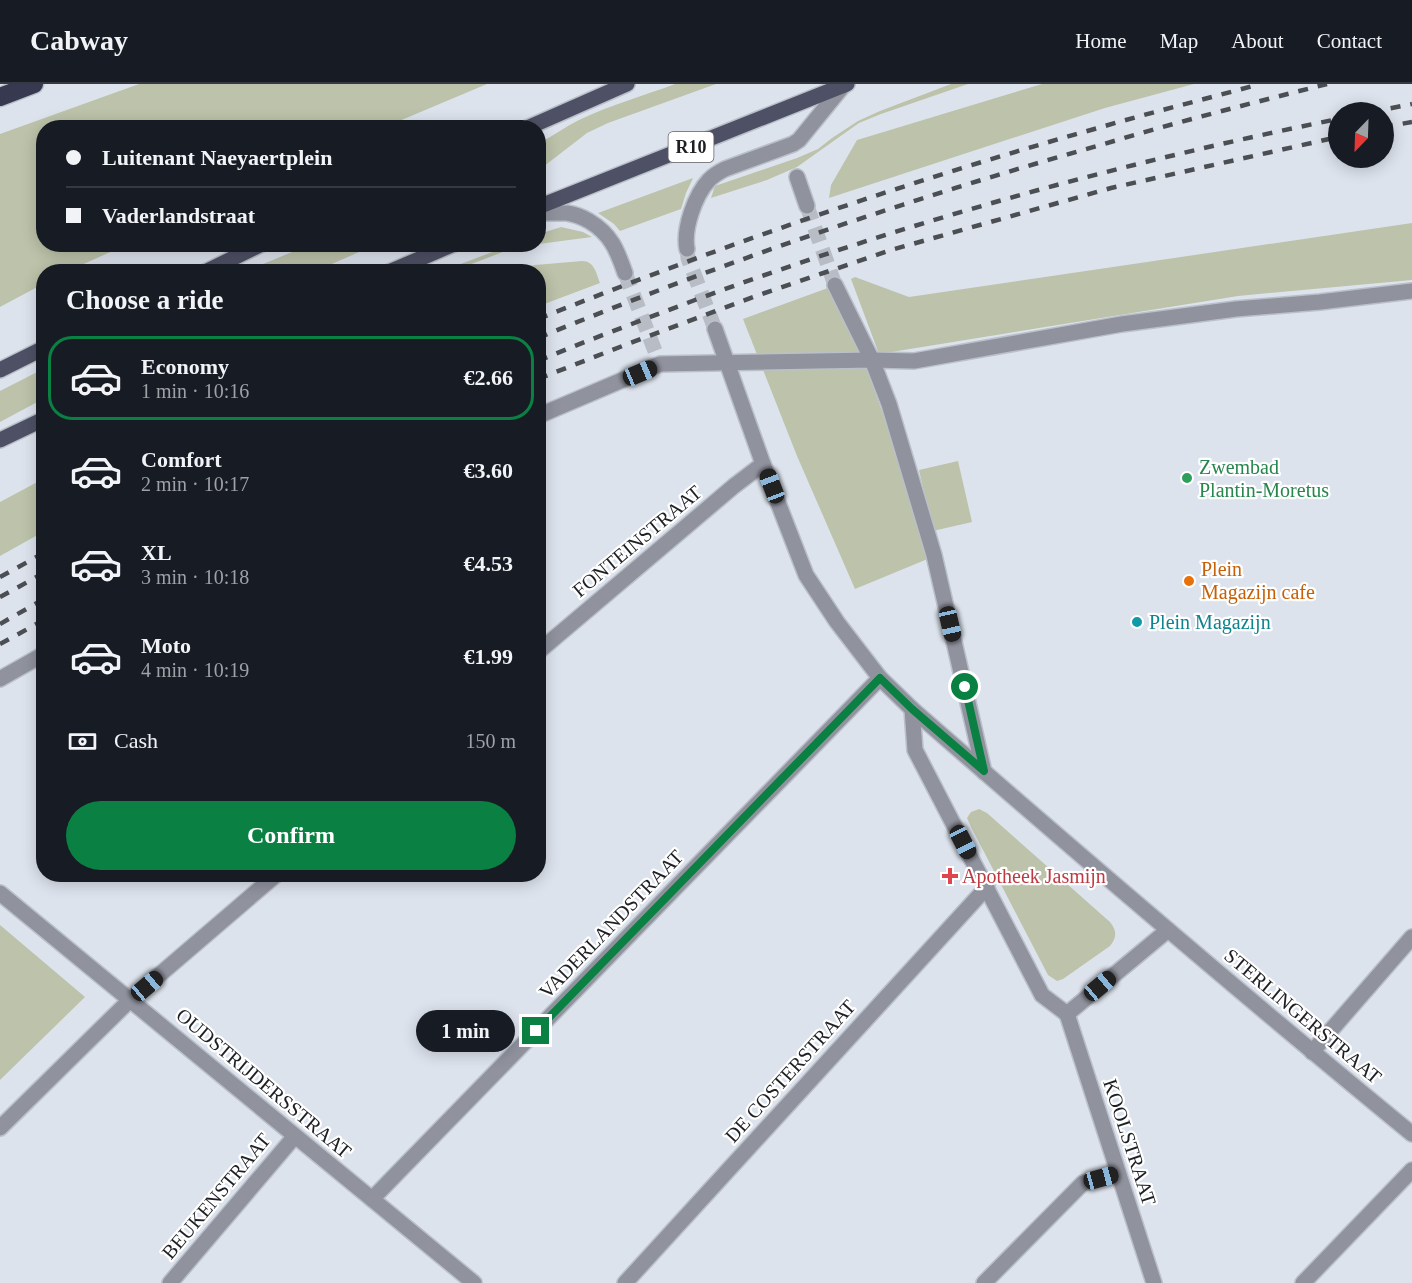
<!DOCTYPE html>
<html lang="en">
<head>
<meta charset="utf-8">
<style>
	body { margin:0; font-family:Georgia,serif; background:#20242c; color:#f1f3f6; height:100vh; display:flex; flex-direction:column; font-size:22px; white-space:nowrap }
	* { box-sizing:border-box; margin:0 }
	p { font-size:20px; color:#9ea1a6 }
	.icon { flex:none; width:33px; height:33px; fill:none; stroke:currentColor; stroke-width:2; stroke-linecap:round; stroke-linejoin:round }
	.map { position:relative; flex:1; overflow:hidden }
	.panel { position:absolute; left:36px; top:180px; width:510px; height:618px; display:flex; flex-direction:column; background:#171b24; border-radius:24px; box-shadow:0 3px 15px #0003 }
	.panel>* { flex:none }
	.hud { position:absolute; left:36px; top:36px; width:510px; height:132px; border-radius:24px; box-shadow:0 3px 15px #0003; display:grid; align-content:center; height:132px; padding:0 30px; background:#171b24 }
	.needle { width:39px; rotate:203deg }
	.controls { position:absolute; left:1328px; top:18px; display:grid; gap:12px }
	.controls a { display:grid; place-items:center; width:66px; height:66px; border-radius:50%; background:#171b24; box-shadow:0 3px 15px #0003; font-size:30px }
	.end { position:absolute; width:27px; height:27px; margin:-14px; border:8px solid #0b8043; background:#fff; box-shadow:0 0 0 3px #fff }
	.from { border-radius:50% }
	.bubble { position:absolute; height:42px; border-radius:21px; background:#171b24; box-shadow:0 3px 15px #0003; font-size:20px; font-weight:600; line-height:42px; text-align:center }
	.car { position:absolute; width:18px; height:36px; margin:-18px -9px; border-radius:8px; box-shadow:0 0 4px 2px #0007; background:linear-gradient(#222 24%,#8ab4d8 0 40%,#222 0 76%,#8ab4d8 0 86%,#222 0) }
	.hud b { display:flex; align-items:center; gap:21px; height:57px; font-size:22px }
	.hud b+b { border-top:2px solid #363941 }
	.hud i { width:15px; height:15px; background:#f1f3f6 }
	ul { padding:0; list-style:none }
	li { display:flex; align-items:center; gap:18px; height:84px; margin:0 12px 9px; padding:0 18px; border:3px solid transparent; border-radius:24px }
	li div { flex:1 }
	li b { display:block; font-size:22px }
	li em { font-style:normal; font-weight:600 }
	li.current { border-color:#0b8043 }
	li>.icon { width:54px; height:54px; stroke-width:1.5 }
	h2 { padding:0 30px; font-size:27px; line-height:72px }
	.pay { display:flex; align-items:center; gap:15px; height:66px; padding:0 30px; font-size:22px }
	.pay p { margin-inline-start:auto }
	.button { display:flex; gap:12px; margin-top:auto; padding:12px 30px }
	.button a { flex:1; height:69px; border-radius:36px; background:#0b8043; color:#fff; font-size:24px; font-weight:600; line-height:69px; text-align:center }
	header { display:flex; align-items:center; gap:36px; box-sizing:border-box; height:84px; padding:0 30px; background:#171b24; border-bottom:2px solid #363941 }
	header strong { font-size:28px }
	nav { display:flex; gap:33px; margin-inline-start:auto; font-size:21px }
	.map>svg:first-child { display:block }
	.green { fill:#bdc3aa }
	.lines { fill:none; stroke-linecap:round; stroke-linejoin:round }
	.street-tunnel { stroke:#b7bcc5; stroke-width:15; stroke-dasharray:15 8; stroke-linecap:butt }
	.street-casing { stroke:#bac0c9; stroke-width:18 }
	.primary-casing { stroke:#bac0c9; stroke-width:18 }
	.highway-casing { stroke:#bac0c9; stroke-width:21 }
	.street { stroke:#90929e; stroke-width:15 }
	.primary { stroke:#4e5065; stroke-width:15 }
	.highway { stroke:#373951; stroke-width:18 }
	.rail { stroke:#4b4e53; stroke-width:4.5; stroke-dasharray:10 10; stroke-linecap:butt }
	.route { stroke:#0b8043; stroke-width:8 }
	.leisure-dot { fill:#2e9e5b; stroke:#fff; stroke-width:2 }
	.food-dot { fill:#e8710a; stroke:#fff; stroke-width:2 }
	.culture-dot { fill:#0f9aa8; stroke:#fff; stroke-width:2 }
	.health-dot { fill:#e0444e; stroke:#fff; stroke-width:2 }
	.labels { text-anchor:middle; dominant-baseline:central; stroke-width:4.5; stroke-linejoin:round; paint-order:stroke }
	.shield { fill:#fff; stroke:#616265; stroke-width:1.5 }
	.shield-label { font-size:18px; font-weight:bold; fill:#1d1f23 }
	.leisure-label { font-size:20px; fill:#27864d; stroke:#fff; text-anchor:start }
	.street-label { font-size:20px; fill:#1d1f23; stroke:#fff }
	.food-label { font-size:20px; fill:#c56008; stroke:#fff; text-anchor:start }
	.culture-label { font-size:20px; fill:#0d838f; stroke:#fff; text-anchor:start }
	.health-label { font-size:20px; fill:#be3a42; stroke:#fff; text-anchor:start }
</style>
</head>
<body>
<header>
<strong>Cabway</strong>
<nav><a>Home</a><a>Map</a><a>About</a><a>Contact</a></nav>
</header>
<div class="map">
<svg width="1412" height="1199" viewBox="0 0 1412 1199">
	<rect width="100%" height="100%" fill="#dde3ed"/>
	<g class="green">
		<path d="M139,0H487L385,43L44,44V160L126,161L68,187L44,188L43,200L0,223V50Z"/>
		<path d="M675,0H716L608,39L587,49L539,86V59C553,52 565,43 579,36C610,21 643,12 675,0Z"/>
		<path d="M951,0H968L881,30L859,39L797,83L767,96L711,114L715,102L797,74L818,65L832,54L858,37L880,27Z"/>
		<path d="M1042,0H1194L1105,24L829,114L831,101L857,56Z"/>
		<path d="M693,94L686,109L681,125L620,147L614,140L598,129Z"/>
		<path d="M1412,139V196L1238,212L879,270L851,195L855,193L909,213Z"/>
		<path d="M561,143L583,148L592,153L516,163L453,187H442L511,161L538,160L539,150Z"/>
		<path d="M309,161H375L316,187H246Z"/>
		<path d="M582,177C594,177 596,188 600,199L539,222L538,188L511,187L535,181Z"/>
		<path d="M836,201L883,330L930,474L855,505L797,372L743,235Z"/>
		<path d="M43,285V315L0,338V307Z"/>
		<path d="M958,377L972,438L933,447L919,386Z"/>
		<path d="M43,395V448L0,472V418Z"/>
		<path d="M979,725L987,729L1110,838C1117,847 1117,853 1110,862L1063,895L1057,897L1048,891L971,743L967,734L971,728Z"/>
		<path d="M0,841L85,913L0,996Z"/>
	</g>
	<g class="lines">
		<g class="street-tunnel">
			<path d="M807,122L835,201"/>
			<path d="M687,165L688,174L715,245"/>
			<path d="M625,189L655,267"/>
		</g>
		<defs>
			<g id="street">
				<path d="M797,93L807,122"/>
				<path d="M538,129C548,129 557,129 567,129C574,130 582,133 589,137C611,150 617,166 625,189"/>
				<path d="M687,165C683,145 695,111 709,96C714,91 719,88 725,85L793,60L799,56L843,2"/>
				<path d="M835,201L872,276L889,320L934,471L984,688"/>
				<path d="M715,245L763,380L806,491L837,538L880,594L912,625C1077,769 1243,911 1412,1050"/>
				<path d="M538,332L660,280L872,276L914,277L1122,240L1236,225L1320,218L1412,207"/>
				<path d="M538,568L734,402L763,380"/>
				<path d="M0,595L44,570"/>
				<path d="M912,625L915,666L1042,911L1067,930"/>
				<path d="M0,809L474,1199"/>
				<path d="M1067,930L1154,1199"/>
				<path d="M1067,930L1168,846"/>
				<path d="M1312,968L1412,853"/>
				<path d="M0,1044L130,916L277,790"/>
				<path d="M372,1115L880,594"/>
				<path d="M170,1199L295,1052"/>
				<path d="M625,1199L987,803"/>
				<path d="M984,1199L1083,1099L1118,1089"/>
				<path d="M1303,1199L1412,1086"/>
			</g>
			<g id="primary">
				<path d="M527,44L627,0"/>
				<path d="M538,123L847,0"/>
				<path d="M205,188L262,160"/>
				<path d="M389,188L454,160"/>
				<path d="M0,286L44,264"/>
				<path d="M0,356L44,335"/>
			</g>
			<path id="highway" d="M0,13L34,0"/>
		</defs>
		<use href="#street" class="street-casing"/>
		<use href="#primary" class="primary-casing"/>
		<use href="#highway" class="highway-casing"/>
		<use href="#street" class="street"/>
		<use href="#primary" class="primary"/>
		<use href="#highway" class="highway"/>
		<g class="rail">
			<path d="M1371,28L1412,20"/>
			<path d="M1383,43L1412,38"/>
			<path d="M538,235C721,162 908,97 1098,44C1152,28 1206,15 1260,0"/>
			<path d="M538,254C723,178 912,114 1104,60C1177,38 1252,19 1327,0"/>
			<path d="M538,277C590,255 643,236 695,216C904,139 1119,79 1338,35"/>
			<path d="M538,295L625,261L756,212L891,166L1111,104L1338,53"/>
			<path d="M0,493L44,469"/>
			<path d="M0,513L44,489"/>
			<path d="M0,540L44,515"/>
			<path d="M0,560L44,536"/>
		</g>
	</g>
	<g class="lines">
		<path class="route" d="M536,947L880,594L912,625L984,687L965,603"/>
	</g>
	<circle class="leisure-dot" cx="1187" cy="394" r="6"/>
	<circle class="food-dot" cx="1189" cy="497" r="6"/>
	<circle class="culture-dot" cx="1137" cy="538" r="6"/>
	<path class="health-dot" d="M947 783h6v6h6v6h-6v6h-6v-6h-6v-6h6z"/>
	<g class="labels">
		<rect class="shield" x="668.5" y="48" width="45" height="30" rx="4.5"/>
		<g class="shield-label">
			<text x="691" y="63">R10</text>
		</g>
		<g class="leisure-label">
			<text x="1199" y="383">Zwembad<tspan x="1199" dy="23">Plantin-Moretus</tspan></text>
		</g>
		<g class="street-label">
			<text transform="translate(637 457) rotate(-40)">FONTEINSTRAAT</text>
			<text transform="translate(611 840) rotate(-46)">VADERLANDSTRAAT</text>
			<text transform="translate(1303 932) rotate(40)">STERLINGERSTRAAT</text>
			<text transform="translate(790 987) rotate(-48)">DE COSTERSTRAAT</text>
			<text transform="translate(264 999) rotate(40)">OUDSTRIJDERSSTRAAT</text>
			<text transform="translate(1130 1058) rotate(72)">KOOLSTRAAT</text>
			<text transform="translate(216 1112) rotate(-50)">BEUKENSTRAAT</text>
		</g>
		<g class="food-label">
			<text x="1201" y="485">Plein<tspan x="1201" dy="23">Magazijn cafe</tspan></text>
		</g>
		<g class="culture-label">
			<text x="1149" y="538">Plein Magazijn</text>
		</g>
		<g class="health-label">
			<text x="962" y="792">Apotheek Jasmijn</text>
		</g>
	</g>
</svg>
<div class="controls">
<a><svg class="needle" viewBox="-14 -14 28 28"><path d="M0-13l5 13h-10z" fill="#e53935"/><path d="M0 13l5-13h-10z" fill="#9ea1a6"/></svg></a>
</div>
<i class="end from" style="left:965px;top:603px"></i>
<i class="end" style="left:536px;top:947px"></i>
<div class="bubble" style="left:416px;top:926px;width:99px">1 min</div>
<i class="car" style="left:640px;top:289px;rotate:67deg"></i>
<i class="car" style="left:772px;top:402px;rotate:339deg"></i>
<i class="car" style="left:950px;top:540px;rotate:167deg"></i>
<i class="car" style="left:963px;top:758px;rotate:153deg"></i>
<i class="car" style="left:147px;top:902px;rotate:50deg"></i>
<i class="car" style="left:1100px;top:902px;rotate:50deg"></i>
<i class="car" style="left:1101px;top:1094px;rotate:75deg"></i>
<div class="hud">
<b><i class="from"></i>Luitenant Naeyaertplein</b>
<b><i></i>Vaderlandstraat</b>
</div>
<section class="panel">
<h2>Choose a ride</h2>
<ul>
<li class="current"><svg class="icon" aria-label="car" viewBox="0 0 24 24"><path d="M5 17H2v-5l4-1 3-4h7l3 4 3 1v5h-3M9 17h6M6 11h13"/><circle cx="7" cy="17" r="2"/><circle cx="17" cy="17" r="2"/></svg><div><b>Economy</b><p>1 min · 10:16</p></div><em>€2.66</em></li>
<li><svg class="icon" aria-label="car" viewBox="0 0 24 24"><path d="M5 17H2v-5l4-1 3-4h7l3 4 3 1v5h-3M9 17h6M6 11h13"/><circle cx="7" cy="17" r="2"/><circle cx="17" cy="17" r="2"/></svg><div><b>Comfort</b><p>2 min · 10:17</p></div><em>€3.60</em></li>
<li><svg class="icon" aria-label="car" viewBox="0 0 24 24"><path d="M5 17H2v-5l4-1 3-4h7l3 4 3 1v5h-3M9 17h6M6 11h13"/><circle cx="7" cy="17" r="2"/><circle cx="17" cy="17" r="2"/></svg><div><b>XL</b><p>3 min · 10:18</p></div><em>€4.53</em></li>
<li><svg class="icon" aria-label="car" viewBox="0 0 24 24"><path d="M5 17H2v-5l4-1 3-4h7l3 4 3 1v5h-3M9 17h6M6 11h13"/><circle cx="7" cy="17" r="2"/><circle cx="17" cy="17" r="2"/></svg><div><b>Moto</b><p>4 min · 10:19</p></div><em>€1.99</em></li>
</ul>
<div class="pay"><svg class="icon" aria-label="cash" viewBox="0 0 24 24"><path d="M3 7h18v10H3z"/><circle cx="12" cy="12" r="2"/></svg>Cash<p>150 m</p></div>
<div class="button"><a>Confirm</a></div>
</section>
</div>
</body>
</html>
